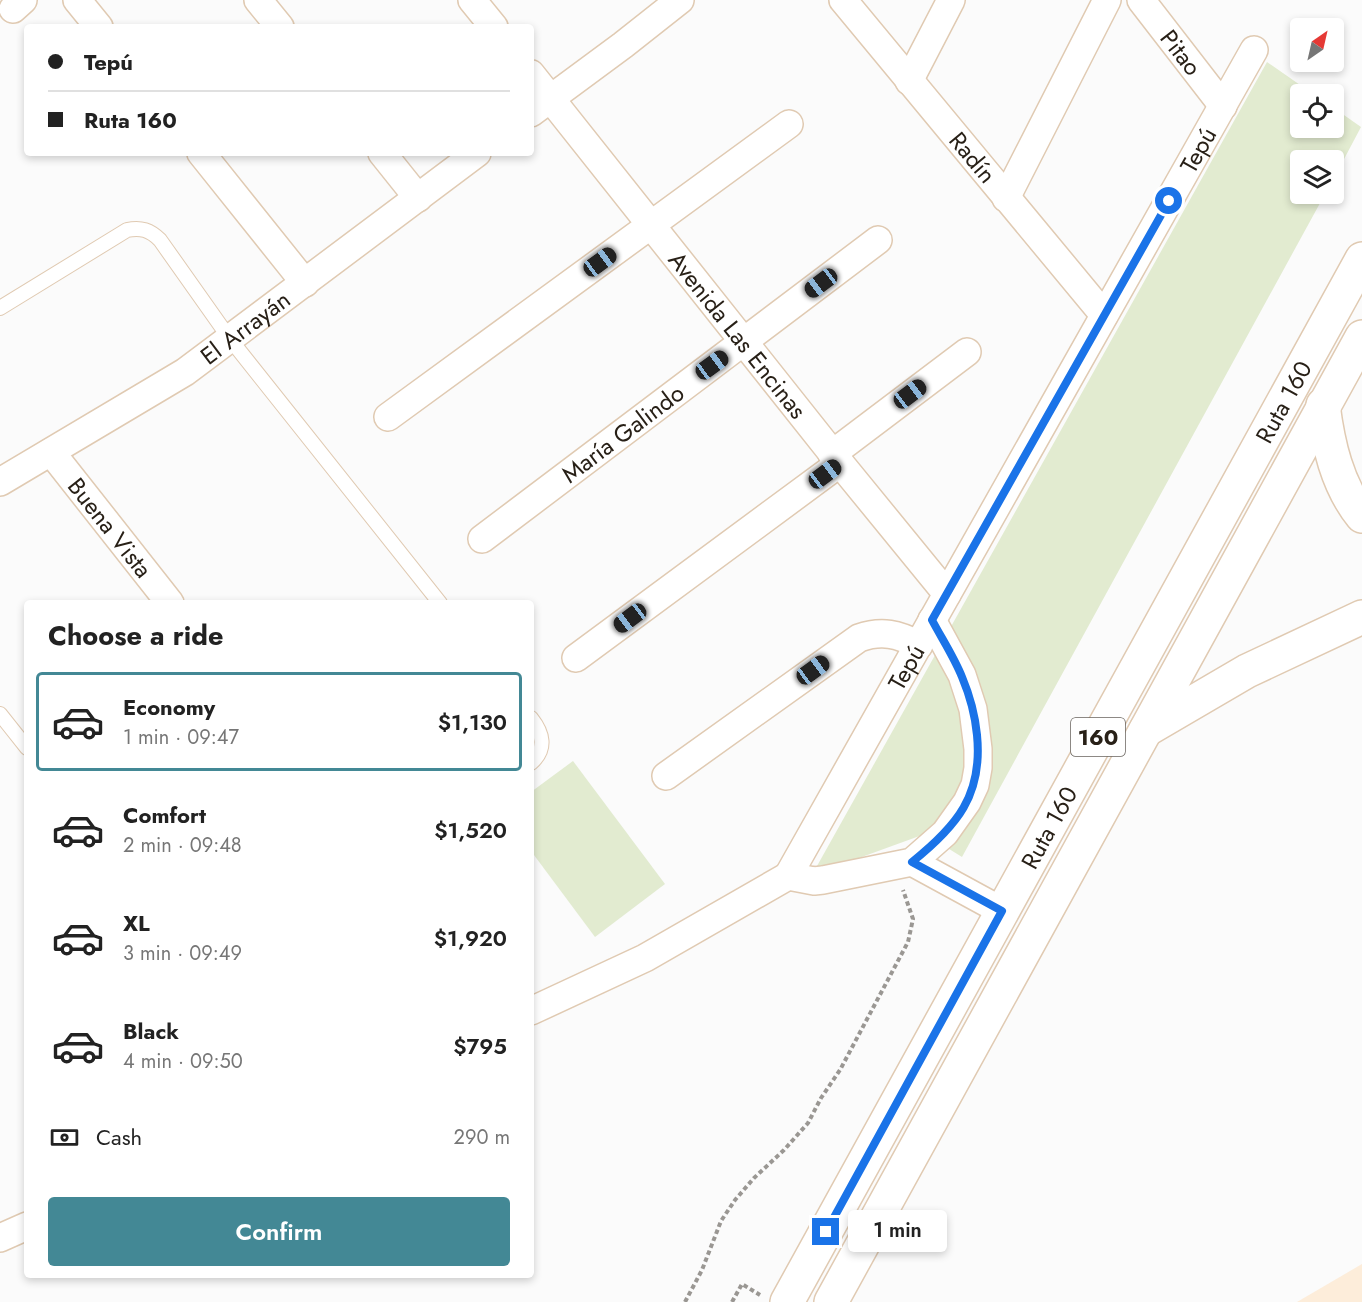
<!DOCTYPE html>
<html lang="en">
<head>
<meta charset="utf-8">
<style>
	body { margin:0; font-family:Jost,sans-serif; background:#f6f6f6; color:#222; height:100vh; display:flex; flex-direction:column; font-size:22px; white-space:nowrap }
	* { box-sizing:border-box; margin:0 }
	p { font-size:20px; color:#767676 }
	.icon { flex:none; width:33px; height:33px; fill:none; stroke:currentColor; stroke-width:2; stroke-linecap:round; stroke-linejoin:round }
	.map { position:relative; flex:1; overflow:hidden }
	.drawer { position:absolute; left:24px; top:600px; width:510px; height:678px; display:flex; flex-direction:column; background:#fff; border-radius:6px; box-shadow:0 3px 9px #0003 }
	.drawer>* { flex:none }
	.top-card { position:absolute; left:24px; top:24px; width:510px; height:132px; border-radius:6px; box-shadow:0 3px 9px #0003; display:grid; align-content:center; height:132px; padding:0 24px; background:#fff }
	.needle { width:39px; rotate:34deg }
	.buttons { position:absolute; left:1290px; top:18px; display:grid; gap:12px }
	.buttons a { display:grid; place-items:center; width:54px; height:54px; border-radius:6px; background:#fff; box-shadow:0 3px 9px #0003; font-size:30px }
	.end { position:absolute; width:27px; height:27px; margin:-14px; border:8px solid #1a73e8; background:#fff; box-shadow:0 0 0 3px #fff }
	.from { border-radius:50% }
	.bubble { position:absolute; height:42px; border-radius:6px; background:#fff; box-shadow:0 3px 9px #0003; font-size:20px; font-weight:600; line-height:42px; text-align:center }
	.car { position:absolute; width:18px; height:36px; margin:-18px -9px; border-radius:8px; box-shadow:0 0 4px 2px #0007; background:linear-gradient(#222 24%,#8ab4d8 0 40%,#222 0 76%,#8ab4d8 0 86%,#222 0) }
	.top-card b { display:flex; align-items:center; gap:21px; height:57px; font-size:22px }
	.top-card b+b { border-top:2px solid #e0e0e0 }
	.top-card i { width:15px; height:15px; background:#222 }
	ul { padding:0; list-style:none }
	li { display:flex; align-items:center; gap:18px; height:99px; margin:0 12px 9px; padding:0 12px; border:3px solid transparent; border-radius:6px }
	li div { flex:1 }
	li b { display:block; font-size:22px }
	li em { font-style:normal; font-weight:600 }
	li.selected { border-color:#438895 }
	li>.icon { width:54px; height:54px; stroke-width:1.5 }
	h2 { padding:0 24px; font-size:27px; line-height:72px }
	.pay { display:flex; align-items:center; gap:15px; height:66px; padding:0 24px; font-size:22px }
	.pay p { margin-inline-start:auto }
	.action { display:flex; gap:12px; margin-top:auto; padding:12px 24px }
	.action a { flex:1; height:69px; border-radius:6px; background:#438895; color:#fff; font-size:24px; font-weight:600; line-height:69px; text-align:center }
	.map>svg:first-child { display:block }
	.built { fill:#fdedda }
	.green { fill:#e2ebd0 }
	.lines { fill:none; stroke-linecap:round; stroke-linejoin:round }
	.lane-casing { stroke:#e0cab2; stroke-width:16 }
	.street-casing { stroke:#e0cab2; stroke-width:30 }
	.highway-casing { stroke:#e0cab2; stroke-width:36 }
	.path { stroke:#9a9793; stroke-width:4; stroke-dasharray:4.5 3; stroke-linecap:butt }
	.lane { stroke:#fff; stroke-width:14 }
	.street { stroke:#fff; stroke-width:27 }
	.highway { stroke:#fff; stroke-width:33 }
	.route { stroke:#1a73e8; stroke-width:8 }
	.labels { text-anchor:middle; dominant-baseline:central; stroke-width:6; stroke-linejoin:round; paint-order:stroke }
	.shield { fill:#fff; stroke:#68635d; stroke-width:1.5 }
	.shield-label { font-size:22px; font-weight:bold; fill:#282017 }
	.street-label { font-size:24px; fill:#282017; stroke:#fff }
</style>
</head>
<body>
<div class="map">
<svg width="1362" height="1302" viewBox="0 0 1362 1302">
	<rect width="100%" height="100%" fill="#fbfbfb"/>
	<path class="built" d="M1362,1264V1302H1297Z"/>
	<g class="green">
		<path d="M1267,62L1313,94H1300V128H1334V108L1361,127L1334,178V160H1300V194H1325L962,857L925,834L826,870L817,866Z"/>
		<path d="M573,761L665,884L595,937L531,851V792Z"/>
	</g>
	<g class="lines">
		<defs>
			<g id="lane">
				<path d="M0,308L127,230C141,227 150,230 160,240L230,339L440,603"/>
				<path d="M0,714L27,748"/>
				<path d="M531,718C543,733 547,749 531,763"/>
			</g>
			<g id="street">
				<path d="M77,0L99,27"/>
				<path d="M258,0L280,27"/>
				<path d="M472,0L494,27"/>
				<path id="s1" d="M843,0L1104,315"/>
				<path id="s2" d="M1141,0L1223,106"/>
				<path d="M13,9L23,0"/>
				<path id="s3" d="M531,74L840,463L947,594"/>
				<path d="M909,81L951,0"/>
				<path d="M531,113L623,45L680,0"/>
				<path d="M201,153L305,283"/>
				<path d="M382,153L418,198"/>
				<path d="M1006,198L1107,0"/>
				<path d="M388,417L789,124"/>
				<path id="s4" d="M51,452L170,603"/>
				<path d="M832,454L967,352"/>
				<path id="s5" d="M0,482L185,372L477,153"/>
				<path id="s6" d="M482,539L878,240"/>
				<path d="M576,658L840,463"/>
				<path d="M666,776L859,638C882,630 898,634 919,645"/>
				<path d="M912,862L1002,911"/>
				<path id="s7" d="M788,876L1254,50"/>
				<path d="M531,1011L645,958L788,876L814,881L823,880L912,862L945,833L967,802L975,785L978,768V749L973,709L962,675L932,620"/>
				<path d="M0,1238L27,1226"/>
			</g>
			<g id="highway">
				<path d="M1323,405C1328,444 1337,485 1362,516"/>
				<path d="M1146,730L1247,671L1362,617"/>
				<path id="s8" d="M787,1302L1362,259"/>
				<path d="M831,1302L1362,337"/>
			</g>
		</defs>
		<use href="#lane" class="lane-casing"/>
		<use href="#street" class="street-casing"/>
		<use href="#highway" class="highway-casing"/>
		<g class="path">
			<path d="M685,1302L702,1270L721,1221L735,1200L754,1178L784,1150L808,1123L821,1098L840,1070L908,942L913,919L903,890"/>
			<path d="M732,1302L742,1284L760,1295"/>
		</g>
		<use href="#lane" class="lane"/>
		<use href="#street" class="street"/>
		<use href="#highway" class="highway"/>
	</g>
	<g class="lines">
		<path class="route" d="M826,1232L1002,911L912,862C957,826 983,795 977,735C975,714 970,696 962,677C954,657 942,639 932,620L1169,201"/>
	</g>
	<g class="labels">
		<rect class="shield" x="1071" y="718" width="54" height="38" rx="4.5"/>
		<g class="shield-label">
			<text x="1098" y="737">160</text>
		</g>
		<g class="street-label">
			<text stroke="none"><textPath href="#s2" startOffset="66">Pitao</textPath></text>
			<text stroke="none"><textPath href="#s7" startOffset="834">Tepú</textPath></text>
			<text stroke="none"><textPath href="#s1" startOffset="204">Radín</textPath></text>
			<text stroke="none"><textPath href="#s5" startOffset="290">El Arrayán</textPath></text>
			<text stroke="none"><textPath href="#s3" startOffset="333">Avenida Las Encinas</textPath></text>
			<text stroke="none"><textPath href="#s8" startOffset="1028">Ruta 160</textPath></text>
			<text stroke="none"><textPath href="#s6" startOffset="176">María Galindo</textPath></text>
			<text stroke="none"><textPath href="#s4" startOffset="96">Buena Vista</textPath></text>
			<text stroke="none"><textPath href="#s7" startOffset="240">Tepú</textPath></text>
			<text stroke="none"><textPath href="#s8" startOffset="542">Ruta 160</textPath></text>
		</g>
	</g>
</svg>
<div class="buttons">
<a><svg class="needle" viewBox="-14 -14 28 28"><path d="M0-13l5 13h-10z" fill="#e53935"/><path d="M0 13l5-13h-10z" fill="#767676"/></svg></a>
<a><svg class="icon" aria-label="locate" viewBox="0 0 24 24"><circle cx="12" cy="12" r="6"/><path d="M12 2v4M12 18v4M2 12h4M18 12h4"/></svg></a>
<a><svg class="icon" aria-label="layers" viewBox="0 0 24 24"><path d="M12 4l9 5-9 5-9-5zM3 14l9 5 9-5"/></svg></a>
</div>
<i class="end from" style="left:1169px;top:201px"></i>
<i class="end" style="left:826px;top:1232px"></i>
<div class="bubble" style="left:848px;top:1210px;width:99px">1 min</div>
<i class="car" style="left:600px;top:262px;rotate:54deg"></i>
<i class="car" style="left:821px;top:283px;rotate:233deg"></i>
<i class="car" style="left:712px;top:365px;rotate:54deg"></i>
<i class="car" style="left:910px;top:394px;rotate:53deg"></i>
<i class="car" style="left:825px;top:474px;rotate:53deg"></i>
<i class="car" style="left:630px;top:618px;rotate:233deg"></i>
<i class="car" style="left:813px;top:670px;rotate:54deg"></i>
<div class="top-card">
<b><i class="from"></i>Tepú</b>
<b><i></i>Ruta 160</b>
</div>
<section class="drawer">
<h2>Choose a ride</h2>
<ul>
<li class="selected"><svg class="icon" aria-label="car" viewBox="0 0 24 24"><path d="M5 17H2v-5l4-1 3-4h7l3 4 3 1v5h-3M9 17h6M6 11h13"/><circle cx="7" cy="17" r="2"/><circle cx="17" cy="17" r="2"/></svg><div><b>Economy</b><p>1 min · 09:47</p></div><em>$1,130</em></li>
<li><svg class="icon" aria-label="car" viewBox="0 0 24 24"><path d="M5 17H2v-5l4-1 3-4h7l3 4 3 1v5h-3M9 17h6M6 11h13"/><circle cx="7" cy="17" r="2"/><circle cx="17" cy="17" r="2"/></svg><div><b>Comfort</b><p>2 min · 09:48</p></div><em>$1,520</em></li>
<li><svg class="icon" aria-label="car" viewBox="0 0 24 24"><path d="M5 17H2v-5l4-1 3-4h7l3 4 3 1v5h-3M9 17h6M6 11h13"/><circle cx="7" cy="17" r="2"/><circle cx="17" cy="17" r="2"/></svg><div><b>XL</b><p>3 min · 09:49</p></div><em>$1,920</em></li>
<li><svg class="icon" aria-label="car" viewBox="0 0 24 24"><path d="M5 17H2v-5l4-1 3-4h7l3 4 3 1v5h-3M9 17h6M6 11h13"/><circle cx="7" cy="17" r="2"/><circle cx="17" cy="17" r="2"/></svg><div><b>Black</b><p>4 min · 09:50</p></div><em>$795</em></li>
</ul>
<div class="pay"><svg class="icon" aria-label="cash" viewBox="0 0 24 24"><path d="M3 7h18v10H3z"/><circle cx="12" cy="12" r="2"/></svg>Cash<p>290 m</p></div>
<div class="action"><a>Confirm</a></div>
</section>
</div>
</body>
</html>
